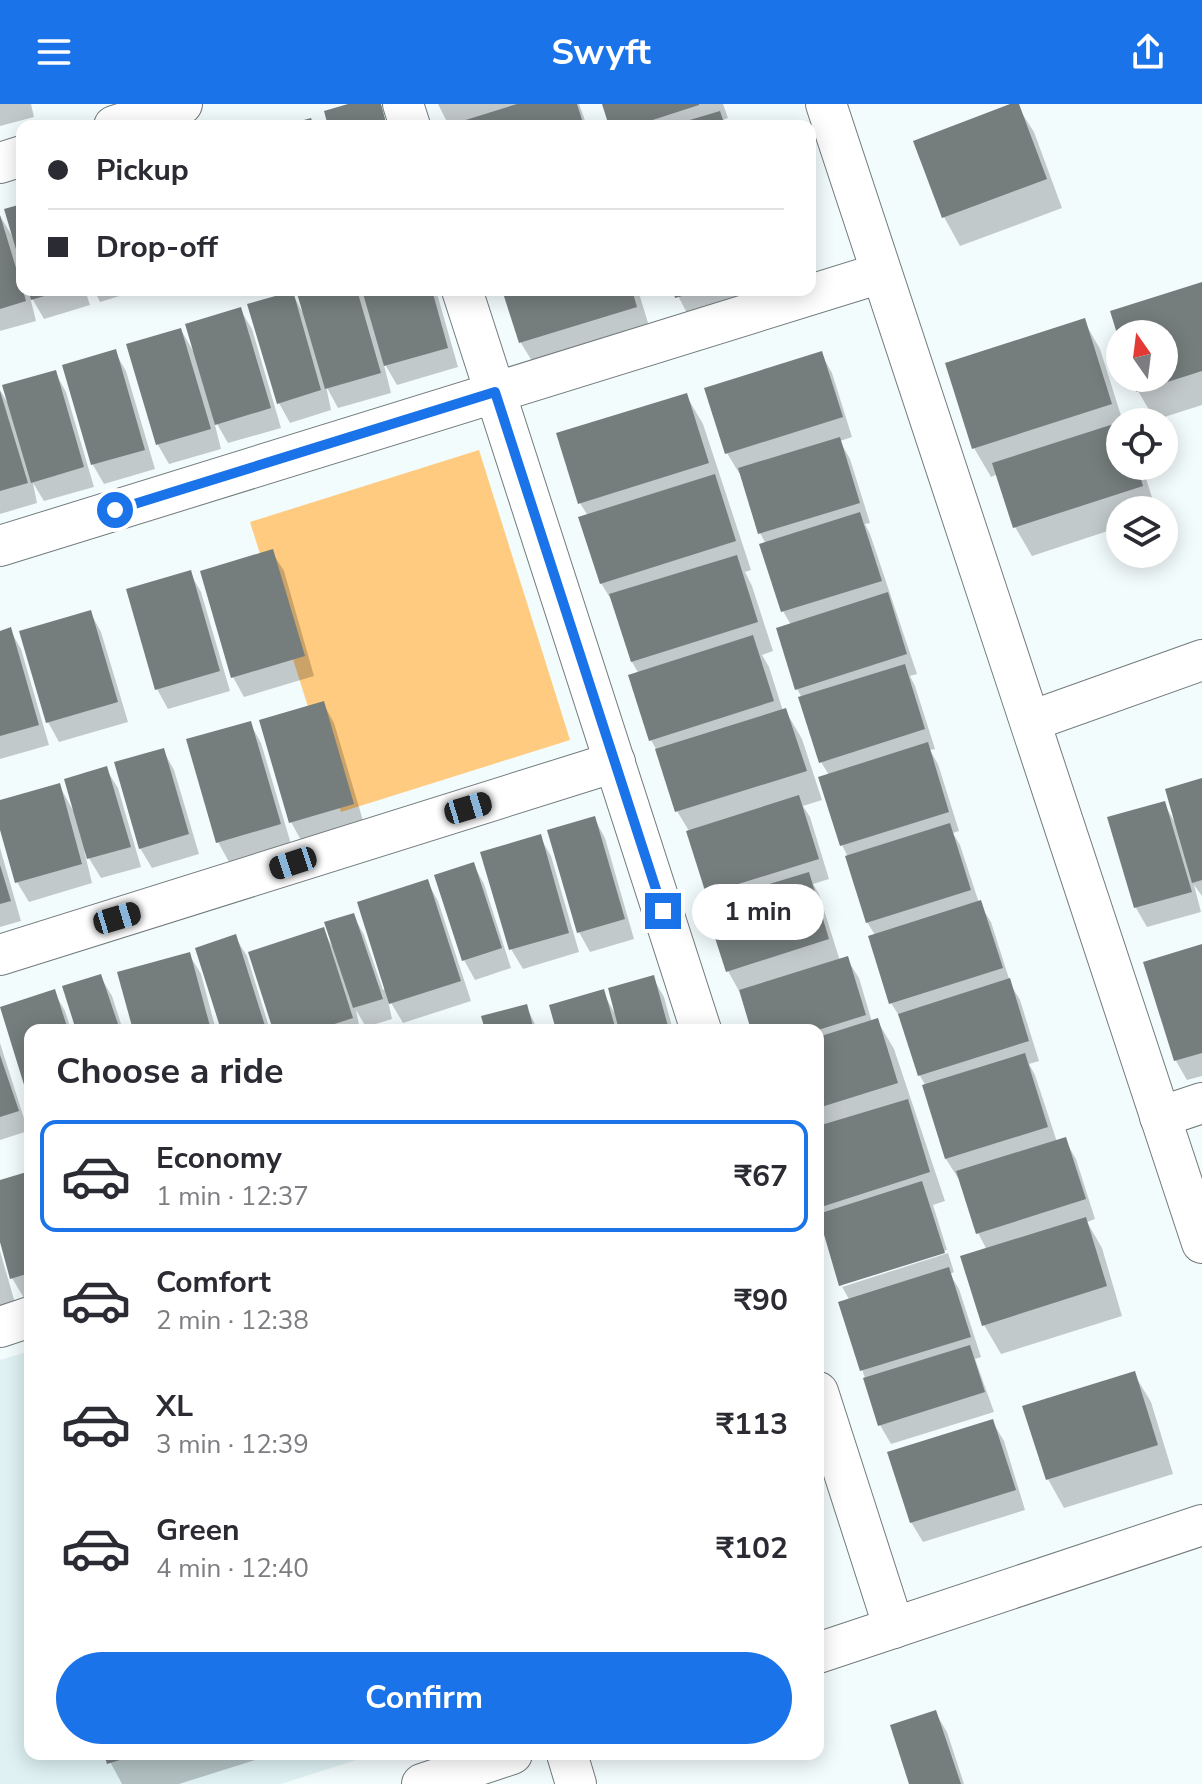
<!DOCTYPE html>
<html lang="en">
<head>
<meta charset="utf-8">
<style>
	body { margin:0; font-family:"Nunito Sans",sans-serif; background:#f2f2f3; color:#2b2b33; height:100vh; display:flex; flex-direction:column; font-size:30px; white-space:nowrap }
	* { box-sizing:border-box; margin:0 }
	p { font-size:26px; color:#7c7c81 }
	.icon { flex:none; width:44px; height:44px; fill:none; stroke:currentColor; stroke-width:2; stroke-linecap:round; stroke-linejoin:round }
	.map { position:relative; flex:1; overflow:hidden }
	.details { position:absolute; left:24px; top:920px; width:800px; height:736px; display:flex; flex-direction:column; background:#fff; border-radius:16px; box-shadow:0 4px 20px #0003 }
	.details>* { flex:none }
	.guide { position:absolute; left:16px; top:16px; width:800px; height:176px; border-radius:16px; box-shadow:0 4px 20px #0003; display:grid; align-content:center; height:176px; padding:0 32px; background:#fff }
	.needle { width:52px; rotate:346deg }
	.buttons { position:absolute; left:1106px; top:216px; display:grid; gap:16px }
	.buttons a { display:grid; place-items:center; width:72px; height:72px; border-radius:50%; background:#fff; box-shadow:0 4px 20px #0003; font-size:40px }
	.end { position:absolute; width:36px; height:36px; margin:-18px; border:10px solid #1a73e8; background:#fff; box-shadow:0 0 0 4px #fff }
	.from { border-radius:50% }
	.bubble { position:absolute; height:56px; border-radius:28px; background:#fff; box-shadow:0 4px 20px #0003; font-size:26px; font-weight:700; line-height:56px; text-align:center }
	.car { position:absolute; width:24px; height:48px; margin:-24px -12px; border-radius:10px; box-shadow:0 0 6px 2px #0007; background:linear-gradient(#222 24%,#8ab4d8 0 40%,#222 0 76%,#8ab4d8 0 86%,#222 0) }
	.guide b { display:flex; align-items:center; gap:28px; height:76px; font-size:30px }
	.guide b+b { border-top:2px solid #e1e1e2 }
	.guide i { width:20px; height:20px; background:#2b2b33 }
	ul { padding:0; list-style:none }
	li { display:flex; align-items:center; gap:24px; height:112px; margin:0 16px 12px; padding:0 16px; border:4px solid transparent; border-radius:16px }
	li div { flex:1 }
	li b { display:block; font-size:30px }
	li em { font-style:normal; font-weight:700 }
	li.active { border-color:#1a73e8 }
	li>.icon { width:72px; height:72px; stroke-width:1.5 }
	h2 { padding:0 32px; font-size:36px; line-height:96px }
	.action { display:flex; gap:16px; margin-top:auto; padding:16px 32px }
	.action a { flex:1; height:92px; border-radius:48px; background:#1a73e8; color:#fff; font-size:32px; font-weight:700; line-height:92px; text-align:center }
	header { display:flex; justify-content:space-between; align-items:center; height:104px; padding:0 32px; background:#1a73e8; color:#fff; font-size:36px; font-weight:700 }
	.map>svg:first-child { display:block }
	.built { fill:#dff1f3 }
	.green { fill:#fecb81 }
	.shadow { fill:#0003 }
	.building { fill:#757d7d }
	.lines { fill:none; stroke-linecap:round; stroke-linejoin:round }
	.street-casing { stroke:#737b7c; stroke-width:42 }
	.street { stroke:#fff; stroke-width:40 }
	.route { stroke:#1a73e8; stroke-width:10 }
</style>
</head>
<body>
<header><svg class="icon" aria-label="menu" viewBox="0 0 24 24"><path d="M4 6h16M4 12h16M4 18h16"/></svg>Swyft<svg class="icon" aria-label="share" viewBox="0 0 24 24"><path d="M12 15V3M7 8l5-5 5 5M5 13v7h14v-7"/></svg></header>
<div class="map">
<svg width="1202" height="1680" viewBox="0 0 1202 1680">
	<rect width="100%" height="100%" fill="#f3fcfd"/>
	<path class="built" d="M30,1247V1650H375L281,1680H0V1256Z"/>
	<path class="green" d="M479,346L570,636L341,708L250,418Z"/>
	<g class="shadow">
		<path d="M0,0H31L34,13L0,22Z"/>
		<path d="M438,0H579L587,22H449Z"/>
		<path d="M604,0H723L728,14L723,16L727,22H611Z"/>
		<path d="M1016,0L1034,28L1062,104L960,142L944,113Z"/>
		<path d="M22,102V186H85L90,201L44,215L29,189L36,217L0,227V112L14,135Z"/>
		<path d="M1202,180V301L1155,316L1138,287L1134,274H1164V230L1120,231L1113,208Z"/>
		<path d="M94,186H139L100,198Z"/>
		<path d="M298,186H360L365,194L364,186H436L458,263L397,281L383,257L391,289L338,304L326,282L331,306L290,319L279,299L292,189L303,209Z"/>
		<path d="M504,186H638L652,232L538,267L521,239Z"/>
		<path d="M675,186H776L689,213Z"/>
		<path d="M240,205L252,225L281,324L228,339L213,313L221,345L169,360L158,341L129,242L181,226L195,250Z"/>
		<path d="M1084,217L1100,245L1123,318H1120V362H1142L1156,406H1120V423L1032,452L1015,423L998,370L991,373L974,344Z"/>
		<path d="M115,248L126,267L155,365L104,380L93,361Z"/>
		<path d="M821,249L832,269L852,333L840,337L850,355L870,419L865,420L870,430L917,570L910,572L915,582L935,645L930,646L938,660L959,727L953,729L960,741L979,799L991,818L1011,881L1020,896L1039,957L1029,960L1035,971L1057,1038L1065,1036L1076,1055L1095,1115L1087,1118L1102,1144L1122,1212L1001,1250L984,1221L987,1146L978,1129L960,1073L958,1074L946,1055L926,982L920,972L903,918L891,899L875,831L867,818L848,753L842,741L829,671L821,658L802,594L797,585L791,521L783,507L766,440L760,429L741,368L739,369L727,349Z"/>
		<path d="M55,268L66,288L94,383L44,397L33,379L37,399L0,410V286L9,301Z"/>
		<path d="M686,291L703,320L751,466L745,468L752,482L773,547L762,551L769,563L783,607L785,606L802,635L822,696L803,702L810,713L829,775L813,780L819,790L840,857L847,855L859,874L872,918L877,916L894,945L945,1097L933,1101L947,1146L842,1179V1183L948,1149L954,1168L950,1170L959,1185L981,1253L975,1255L994,1308L891,1340L880,1321L841,1200L850,1197L841,1181L826,1133L818,1119V926H753L741,886L739,887L728,867L713,799L707,789L689,727L677,707L658,649L651,636L639,570L632,558L615,502L601,479L588,412L580,399Z"/>
		<path d="M272,448L284,467L314,572L244,593L233,573Z"/>
		<path d="M190,469L201,488L230,587L168,605L157,585Z"/>
		<path d="M90,508L101,528L128,618L59,638L48,618Z"/>
		<path d="M10,526L21,545L49,641L0,655V529Z"/>
		<path d="M323,599L334,619L364,720L302,738L291,718Z"/>
		<path d="M250,619L261,639L291,740L229,758L218,738Z"/>
		<path d="M163,646L174,666L199,750L152,764L140,744Z"/>
		<path d="M106,665L118,684L141,763L101,774L84,746L92,779L29,798L17,778L0,719V699L59,681L74,708Z"/>
		<path d="M1202,676V792L1194,781L1201,808L1147,823L1136,804L1110,715L1164,699L1174,717Z"/>
		<path d="M594,714L605,734L634,835L590,848L579,828Z"/>
		<path d="M540,733L551,752L579,848L523,865L511,845Z"/>
		<path d="M0,744L21,817L0,823Z"/>
		<path d="M473,760L484,780L511,864L475,876L464,856Z"/>
		<path d="M427,777L438,797L471,897L403,919L387,892L392,915L366,923L356,906L360,926H275L323,825L332,842L353,811L364,831L383,886L386,884Z"/>
		<path d="M235,833L247,852L270,926H223Z"/>
		<path d="M1202,842V972L1187,976L1176,957L1146,860Z"/>
		<path d="M189,850L201,870L216,926H135Z"/>
		<path d="M100,872L112,892L123,926H78Z"/>
		<path d="M653,874L664,893L673,926H559L603,888L614,908Z"/>
		<path d="M54,888L65,907L71,926H30V993L1,905Z"/>
		<path d="M526,902L538,926H487Z"/>
		<path d="M0,939L28,1027L0,1036Z"/>
		<path d="M30,1069V1192L24,1194L12,1174L0,1131V1078Z"/>
		<path d="M0,1147L15,1199L0,1204Z"/>
		<path d="M1134,1270L1151,1298L1173,1370L1064,1404L1048,1375Z"/>
		<path d="M992,1317L1004,1337L1025,1406L923,1438L911,1418Z"/>
		<path d="M935,1608L947,1628L964,1680H911Z"/>
		<path d="M106,1650H274L179,1680H122Z"/>
	</g>
	<g class="building">
		<path d="M348,0H381L387,22H328L324,7Z"/>
		<path d="M517,0H577L584,22H457L456,19Z"/>
		<path d="M602,0H699V1L634,22H609Z"/>
		<path d="M1010,0H1019L1047,75L942,114L913,37Z"/>
		<path d="M720,7L725,22H673V21Z"/>
		<path d="M311,14L314,22H286V21Z"/>
		<path d="M22,100V162H21L4,105Z"/>
		<path d="M0,111L26,197L0,205Z"/>
		<path d="M1202,178V267L1136,288L1132,274H1164V230H1120L1119,236L1110,207Z"/>
		<path d="M28,186H61V187L31,196Z"/>
		<path d="M296,186H357L381,269L325,285Z"/>
		<path d="M362,186H432L448,244L384,262Z"/>
		<path d="M502,186H632L637,203L519,239Z"/>
		<path d="M673,186H700V187L675,194Z"/>
		<path d="M293,187L321,286L277,300L247,200Z"/>
		<path d="M241,203L271,304L215,321L185,220Z"/>
		<path d="M1085,214L1112,300L972,345L945,259Z"/>
		<path d="M181,224L211,325L156,341L126,240Z"/>
		<path d="M116,245L145,346L91,361L62,261Z"/>
		<path d="M822,247L843,313L725,350L704,284Z"/>
		<path d="M56,266L84,363L31,379L2,281Z"/>
		<path d="M0,287L28,379L0,387Z"/>
		<path d="M687,289L709,359L578,400L556,329Z"/>
		<path d="M1120,318V362H1137L1143,382L1013,424L992,359Z"/>
		<path d="M840,333L860,399L758,430L738,364Z"/>
		<path d="M715,370L736,437L600,480L578,413Z"/>
		<path d="M860,408L882,477L781,508L759,440Z"/>
		<path d="M273,445L305,552L231,574L200,467Z"/>
		<path d="M737,451L758,518L631,558L609,490Z"/>
		<path d="M191,466L220,567L155,586L126,485Z"/>
		<path d="M888,488L907,550L795,586L776,524Z"/>
		<path d="M91,506L118,598L46,619L19,527Z"/>
		<path d="M11,523L39,621L0,632V527Z"/>
		<path d="M753,531L774,597L649,637L628,571Z"/>
		<path d="M905,560L925,625L819,659L798,593Z"/>
		<path d="M324,597L354,700L289,719L259,616Z"/>
		<path d="M786,604L807,667L675,708L655,645Z"/>
		<path d="M251,617L281,720L216,739L186,635Z"/>
		<path d="M928,638L949,708L840,742L818,673Z"/>
		<path d="M164,644L189,730L139,745L114,658Z"/>
		<path d="M107,662L131,743L87,755L64,675Z"/>
		<path d="M1202,674V776L1192,779L1165,685Z"/>
		<path d="M60,679L82,760L15,779L0,726V696Z"/>
		<path d="M799,691L819,755L706,790L686,727Z"/>
		<path d="M1165,697L1192,788L1134,804L1107,713Z"/>
		<path d="M595,712L625,815L577,829L547,726Z"/>
		<path d="M950,719L971,786L866,819L845,752Z"/>
		<path d="M541,730L569,829L509,846L480,748Z"/>
		<path d="M474,758L502,844L462,857L434,771Z"/>
		<path d="M0,761L11,797L0,800Z"/>
		<path d="M809,768L829,835L726,868L704,800Z"/>
		<path d="M428,775L461,877L389,900L357,798Z"/>
		<path d="M981,796L1003,864L889,900L868,832Z"/>
		<path d="M354,809L383,895L353,904L324,818Z"/>
		<path d="M324,823L353,914L316,926H273L248,848Z"/>
		<path d="M236,830L266,925L261,926H221L195,844Z"/>
		<path d="M1202,840V949L1174,957L1143,858Z"/>
		<path d="M190,848L211,926H133L117,868Z"/>
		<path d="M848,852L866,911L818,926H751L739,886Z"/>
		<path d="M101,870L120,926H76L62,882Z"/>
		<path d="M654,871L669,926H619L608,884Z"/>
		<path d="M1010,874L1029,937L918,972L898,910Z"/>
		<path d="M55,885L68,926H30L29,997L0,903Z"/>
		<path d="M604,885L616,926H556L549,901Z"/>
		<path d="M527,900L534,926H485L481,912Z"/>
		<path d="M878,914L898,979L818,1004V933Z"/>
		<path d="M1025,949L1048,1023L945,1055L922,981Z"/>
		<path d="M0,951L19,1007L0,1013Z"/>
		<path d="M908,995L930,1068L818,1104V1022Z"/>
		<path d="M1066,1033L1086,1095L976,1130L956,1067Z"/>
		<path d="M30,1067V1169L10,1175L0,1138V1076Z"/>
		<path d="M922,1077L945,1149L839,1182L818,1110Z"/>
		<path d="M1086,1113L1107,1182L982,1222L960,1152Z"/>
		<path d="M949,1163L971,1233L860,1267L838,1198Z"/>
		<path d="M970,1241L985,1288L878,1322L863,1274Z"/>
		<path d="M1135,1267L1158,1341L1046,1376L1022,1302Z"/>
		<path d="M993,1315L1016,1386L910,1419L887,1348Z"/>
		<path d="M936,1606L961,1680H909L890,1621Z"/>
		<path d="M104,1650H136V1651L107,1660Z"/>
	</g>
	<g class="lines">
		<defs>
			<g id="street">
				<path d="M403,0L410,22"/>
				<path d="M826,0L1202,1139"/>
				<path d="M114,22L182,0"/>
				<path d="M0,59L22,52"/>
				<path d="M462,186L701,926"/>
				<path d="M0,442L881,169"/>
				<path d="M1031,617L1202,556"/>
				<path d="M0,851L615,658"/>
				<path d="M1160,1013L1202,999"/>
				<path d="M0,1223L30,1213"/>
				<path d="M818,1288L894,1524"/>
				<path d="M818,1549L1202,1421"/>
				<path d="M567,1650L576,1680"/>
				<path d="M422,1680L512,1650"/>
			</g>
		</defs>
		<use href="#street" class="street-casing"/>
		<use href="#street" class="street"/>
	</g>
	<g class="lines">
		<path class="route" d="M115,406L495,288L663,807"/>
	</g>
</svg>
<div class="buttons">
<a><svg class="needle" viewBox="-14 -14 28 28"><path d="M0-13l5 13h-10z" fill="#e53935"/><path d="M0 13l5-13h-10z" fill="#7c7c81"/></svg></a>
<a><svg class="icon" aria-label="locate" viewBox="0 0 24 24"><circle cx="12" cy="12" r="6"/><path d="M12 2v4M12 18v4M2 12h4M18 12h4"/></svg></a>
<a><svg class="icon" aria-label="layers" viewBox="0 0 24 24"><path d="M12 4l9 5-9 5-9-5zM3 14l9 5 9-5"/></svg></a>
</div>
<i class="end from" style="left:115px;top:406px"></i>
<i class="end" style="left:663px;top:807px"></i>
<div class="bubble" style="left:692px;top:780px;width:132px">1 min</div>
<i class="car" style="left:468px;top:704px;rotate:73deg"></i>
<i class="car" style="left:293px;top:759px;rotate:252deg"></i>
<i class="car" style="left:117px;top:814px;rotate:73deg"></i>
<div class="guide">
<b><i class="from"></i>Pickup</b>
<b><i></i>Drop-off</b>
</div>
<section class="details">
<h2>Choose a ride</h2>
<ul>
<li class="active"><svg class="icon" aria-label="car" viewBox="0 0 24 24"><path d="M5 17H2v-5l4-1 3-4h7l3 4 3 1v5h-3M9 17h6M6 11h13"/><circle cx="7" cy="17" r="2"/><circle cx="17" cy="17" r="2"/></svg><div><b>Economy</b><p>1 min · 12:37</p></div><em>₹67</em></li>
<li><svg class="icon" aria-label="car" viewBox="0 0 24 24"><path d="M5 17H2v-5l4-1 3-4h7l3 4 3 1v5h-3M9 17h6M6 11h13"/><circle cx="7" cy="17" r="2"/><circle cx="17" cy="17" r="2"/></svg><div><b>Comfort</b><p>2 min · 12:38</p></div><em>₹90</em></li>
<li><svg class="icon" aria-label="car" viewBox="0 0 24 24"><path d="M5 17H2v-5l4-1 3-4h7l3 4 3 1v5h-3M9 17h6M6 11h13"/><circle cx="7" cy="17" r="2"/><circle cx="17" cy="17" r="2"/></svg><div><b>XL</b><p>3 min · 12:39</p></div><em>₹113</em></li>
<li><svg class="icon" aria-label="car" viewBox="0 0 24 24"><path d="M5 17H2v-5l4-1 3-4h7l3 4 3 1v5h-3M9 17h6M6 11h13"/><circle cx="7" cy="17" r="2"/><circle cx="17" cy="17" r="2"/></svg><div><b>Green</b><p>4 min · 12:40</p></div><em>₹102</em></li>
</ul>
<div class="action"><a>Confirm</a></div>
</section>
</div>
</body>
</html>
